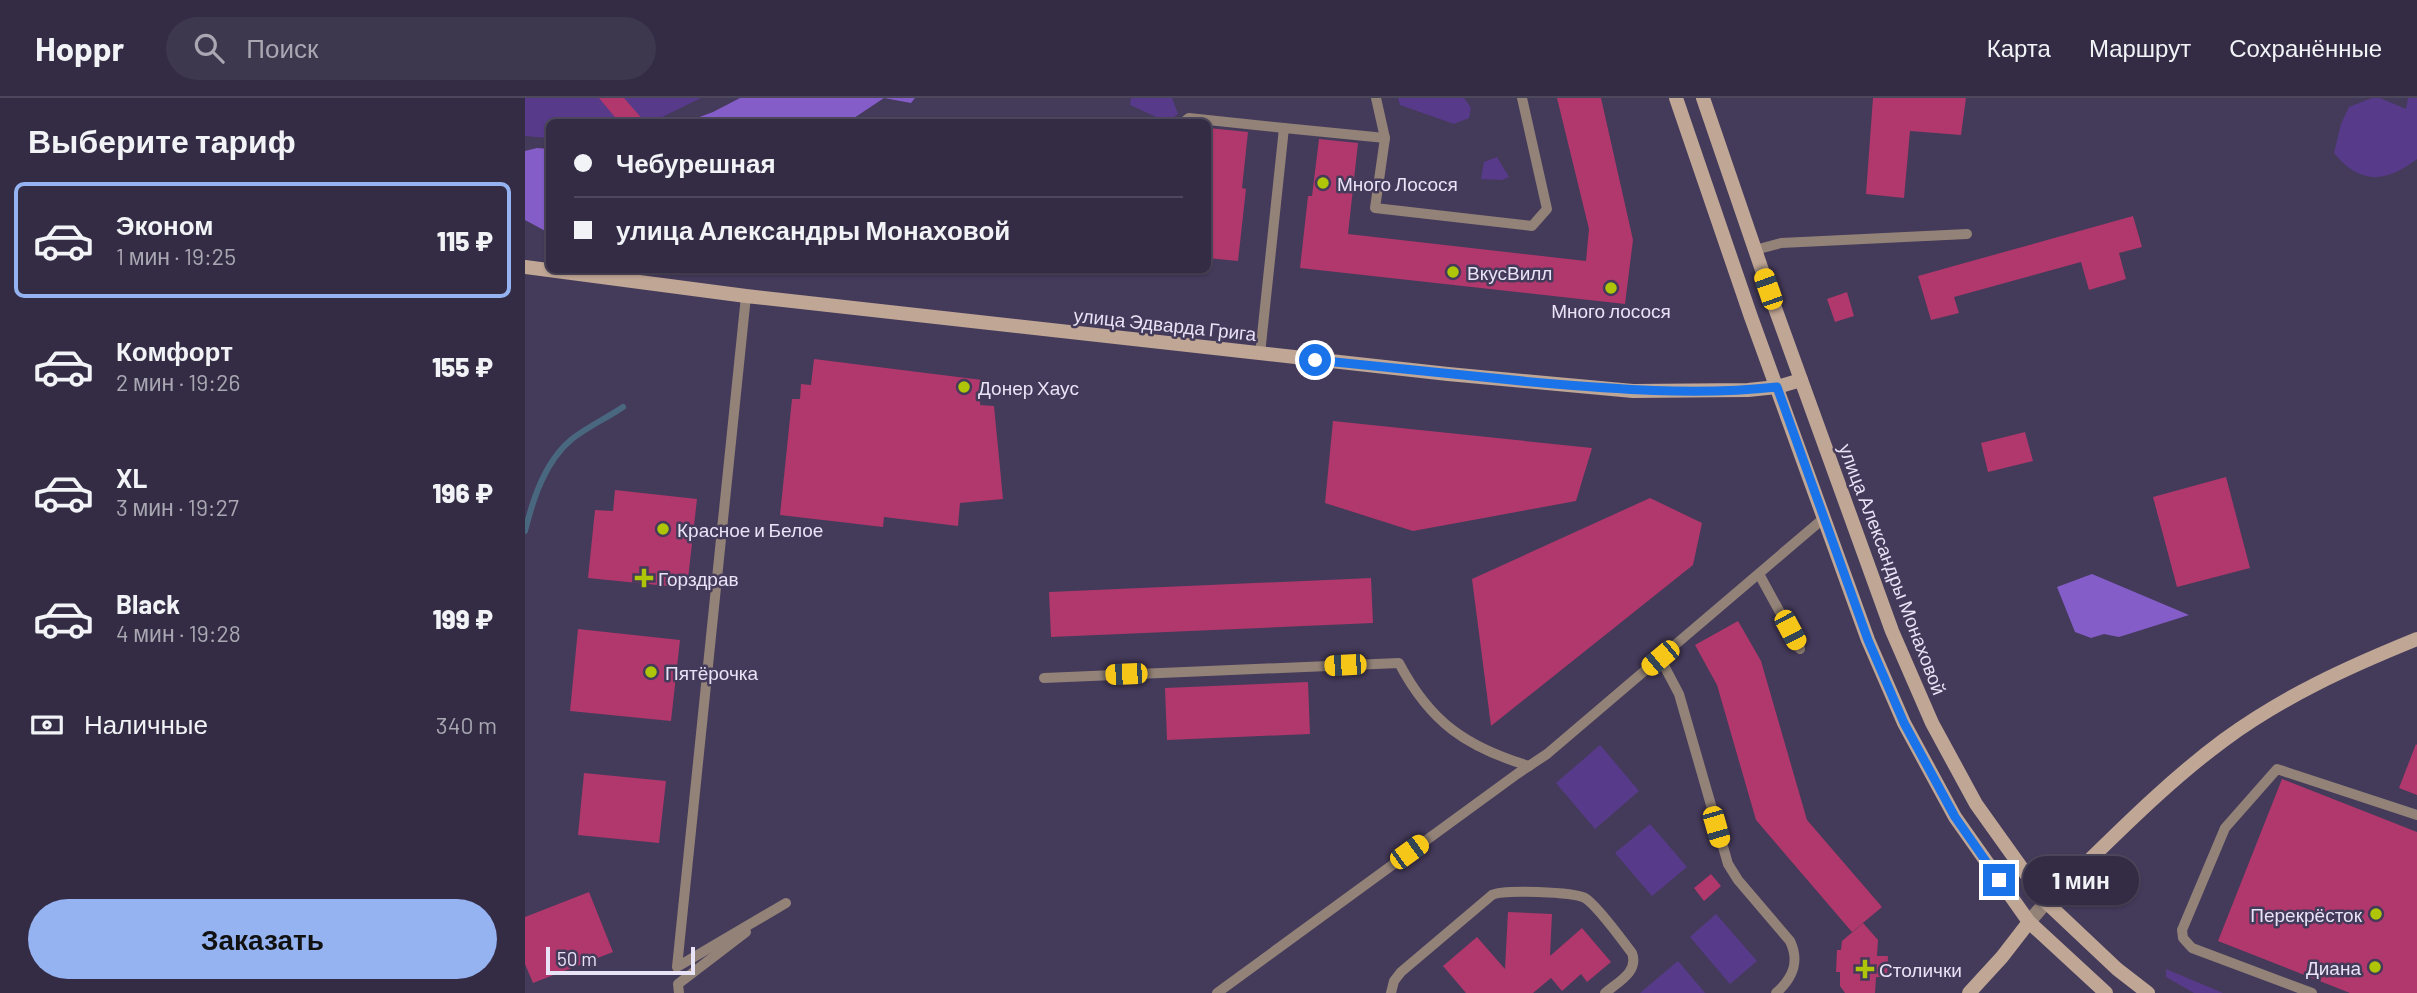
<!DOCTYPE html>
<html lang="ru">
<head>
<meta charset="utf-8">
<style>
	body { margin:0; font-family:Barlow,sans-serif; background:#3e384f; color:#f1f3f6; height:100vh; display:flex; flex-direction:column; font-size:26px; white-space:nowrap }
	* { box-sizing:border-box; margin:0 }
	p { font-size:23px; color:#a9a7b2 }
	.icon { flex:none; width:38px; height:38px; fill:none; stroke:currentColor; stroke-width:2; stroke-linecap:round; stroke-linejoin:round }
	.map { position:relative; flex:1; overflow:hidden }
	.sheet { display:flex; flex-direction:column; background:#332c44; width:525px }
	.sheet>* { flex:none }
	.guide { position:absolute; left:21px; top:21px; width:665px; height:154px; border-radius:10px; box-shadow:0 2px 5px #0004,0 0 0 2px #4e485d; display:grid; align-content:center; height:154px; padding:0 28px; background:#332c44 }
	.scale { position:absolute; left:21px; bottom:18px; width:149px; box-sizing:border-box; padding-left:7px; border:4px solid #e9e3f7; border-top:0; font-size:19px; line-height:24px; white-space:nowrap; color:#e9e3f7; -webkit-text-stroke:5px #443a5a; paint-order:stroke }
	.end { position:absolute; width:32px; height:32px; margin:-16px; border:9px solid #1a73e8; background:#fff; box-shadow:0 0 0 4px #fff }
	.from { border-radius:50% }
	.bubble { position:absolute; height:49px; border-radius:24px; background:#332c44; box-shadow:0 2px 5px #0004,0 0 0 2px #4e485d; font-size:23px; font-weight:800; line-height:49px; text-align:center }
	.car { position:absolute; width:21px; height:42px; margin:-21px -10px; border-radius:9px; box-shadow:0 0 5px 2px #0007; background:linear-gradient(#f5c518 24%,#345 0 40%,#f5c518 0 76%,#345 0 86%,#f5c518 0) }
	.guide b { display:flex; align-items:center; gap:24px; height:66px; font-size:26px }
	.guide b+b { border-top:2px solid #4e485d }
	.guide i { width:18px; height:18px; background:#f1f3f6 }
	ul { padding:0; list-style:none }
	li { display:flex; align-items:center; gap:21px; height:116px; margin:0 14px 10px; padding:0 14px; border:4px solid transparent; border-radius:10px }
	li div { flex:1 }
	li b { display:block; font-size:26px }
	li em { font-style:normal; font-weight:800 }
	li.current { border-color:#95b2f1 }
	li>.icon { width:63px; height:63px; stroke-width:1.5 }
	h2 { padding:0 28px; font-size:32px; line-height:84px }
	.pay { display:flex; align-items:center; gap:18px; height:77px; padding:0 28px; font-size:26px }
	.pay p { margin-inline-start:auto }
	.button { display:flex; gap:14px; margin-top:auto; padding:14px 28px }
	.button a { flex:1; height:80px; border-radius:42px; background:#95b2f1; color:#111; font-size:28px; font-weight:800; line-height:80px; text-align:center }
	header { display:flex; align-items:center; gap:42px; box-sizing:border-box; height:98px; padding:0 35px; background:#332c44; border-bottom:2px solid #4e485d }
	header strong { font-size:33px }
	nav { display:flex; gap:38px; margin-inline-start:auto; font-size:24px }
	.search { width:490px; height:63px; background:#3e384f; display:flex; align-items:center; gap:18px; box-sizing:border-box; padding:0 24px; border-radius:38px; color:#a9a7b2; font-size:26px }
	main { display:flex; flex:1; min-height:0 }
	.map>svg:first-child { display:block }
	.green { fill:#583a8b }
	.forest { fill:#845dc9 }
	.lines { fill:none; stroke-linecap:round; stroke-linejoin:round }
	.stream { stroke:#49687f; stroke-width:6 }
	.building { fill:#b0386c }
	.lane { stroke:#928277; stroke-width:10 }
	.street { stroke:#928277; stroke-width:14 }
	.secondary { stroke:#bfa695; stroke-width:14 }
	.route { stroke:#1a73e8; stroke-width:9 }
	.poi-dot { fill:#aec508; stroke:#443a5a; stroke-width:2.5 }
	.labels { text-anchor:middle; dominant-baseline:central; stroke-width:5; stroke-linejoin:round; paint-order:stroke }
	.poi-label { font-size:19px; fill:#e9e3f7; stroke:#443a5a; text-anchor:start }
	.street-label { font-size:19px; fill:#e9e3f7; stroke:#443a5a }
</style>
</head>
<body>
<header>
<strong>Hoppr</strong>
<div class="search"><svg class="icon" aria-label="search" viewBox="0 0 24 24"><circle cx="10" cy="10" r="6"/><path d="M15 15l6 6"/></svg>Поиск</div>
<nav><a>Карта</a><a>Маршрут</a><a>Сохранённые</a></nav>
</header>
<main>
<section class="sheet">
<h2>Выберите тариф</h2>
<ul>
<li class="current"><svg class="icon" aria-label="car" viewBox="0 0 24 24"><path d="M5 17H2v-5l4-1 3-4h7l3 4 3 1v5h-3M9 17h6M6 11h13"/><circle cx="7" cy="17" r="2"/><circle cx="17" cy="17" r="2"/></svg><div><b>Эконом</b><p>1 мин · 19:25</p></div><em>115 ₽</em></li>
<li><svg class="icon" aria-label="car" viewBox="0 0 24 24"><path d="M5 17H2v-5l4-1 3-4h7l3 4 3 1v5h-3M9 17h6M6 11h13"/><circle cx="7" cy="17" r="2"/><circle cx="17" cy="17" r="2"/></svg><div><b>Комфорт</b><p>2 мин · 19:26</p></div><em>155 ₽</em></li>
<li><svg class="icon" aria-label="car" viewBox="0 0 24 24"><path d="M5 17H2v-5l4-1 3-4h7l3 4 3 1v5h-3M9 17h6M6 11h13"/><circle cx="7" cy="17" r="2"/><circle cx="17" cy="17" r="2"/></svg><div><b>XL</b><p>3 мин · 19:27</p></div><em>196 ₽</em></li>
<li><svg class="icon" aria-label="car" viewBox="0 0 24 24"><path d="M5 17H2v-5l4-1 3-4h7l3 4 3 1v5h-3M9 17h6M6 11h13"/><circle cx="7" cy="17" r="2"/><circle cx="17" cy="17" r="2"/></svg><div><b>Black</b><p>4 мин · 19:28</p></div><em>199 ₽</em></li>
</ul>
<div class="pay"><svg class="icon" aria-label="cash" viewBox="0 0 24 24"><path d="M3 7h18v10H3z"/><circle cx="12" cy="12" r="2"/></svg>Наличные<p>340 m</p></div>
<div class="button"><a>Заказать</a></div>
</section>
<div class="map">
<svg width="1892" height="895" viewBox="0 0 1892 895">
	<rect width="100%" height="100%" fill="#443a5a"/>
	<g class="green">
		<path d="M0,0H176L127,24H24V40L0,38Z"/>
		<path d="M606,0H647L653,16L642,24L605,7Z"/>
		<path d="M873,0H939L946,10L944,20L929,26L875,7Z"/>
		<path d="M1847,0H1855L1881,11L1883,0H1892V61C1861,85 1835,87 1809,55L1816,26L1824,9Z"/>
		<path d="M972,59L984,79L977,82L956,81L959,64Z"/>
		<path d="M1075,647L1114,693L1070,731L1031,685Z"/>
		<path d="M1125,726L1162,769L1127,798L1090,755Z"/>
		<path d="M1191,816L1232,863L1205,886L1165,839Z"/>
		<path d="M1153,863L1180,895H1115Z"/>
		<path d="M1641,871L1698,895H1669L1641,879Z"/>
	</g>
	<g class="forest">
		<path d="M215,0H390L386,5L359,0L323,24H161L188,14Z"/>
		<path d="M12,50L24,51V135L0,122V53Z"/>
		<path d="M1567,476L1664,517L1594,539L1579,536L1566,540L1550,534L1532,489Z"/>
	</g>
	<g class="lines">
		<path class="stream" d="M0,433C8,401 20,363 47,341C62,329 82,320 98,309"/>
	</g>
	<g class="building">
		<path d="M74,0H99L120,24H94Z"/>
		<path d="M1032,0H1076L1108,142L1100,206L775,170L783,98H787L794,41L833,45L823,136L1061,163L1064,131Z"/>
		<path d="M1348,0H1441L1436,37L1385,33L1379,100L1341,96Z"/>
		<path d="M684,30L723,34L717,90L721,91L713,163L682,160Z"/>
		<path d="M1608,118L1617,149L1594,155L1601,181L1564,192L1556,164L1429,199L1434,215L1406,222L1393,178Z"/>
		<path d="M1322,194L1329,218L1310,224L1302,201Z"/>
		<path d="M289,261L457,282L455,307L469,308L478,401L435,405L433,428L359,419L358,429L255,417L267,301H275L276,286L286,287Z"/>
		<path d="M808,323L1067,350L1051,403L888,433L800,405Z"/>
		<path d="M1500,334L1508,363L1463,374L1456,345Z"/>
		<path d="M1701,379L1725,470L1652,489L1628,399Z"/>
		<path d="M90,392L172,401L162,490L63,480L70,412L88,413Z"/>
		<path d="M1125,400L1177,425L1168,467L966,628L947,481Z"/>
		<path d="M846,480L848,525L526,539L524,494Z"/>
		<path d="M1213,523L1236,563L1282,722L1357,809L1327,834L1231,722L1192,587L1170,547Z"/>
		<path d="M53,531L155,542L146,623L45,613Z"/>
		<path d="M783,584L785,636L642,642L640,590Z"/>
		<path d="M1891,646L1892,647V697L1874,690Z"/>
		<path d="M59,675L141,683L134,745L53,737Z"/>
		<path d="M1757,681L1892,734V895H1825L1693,843Z"/>
		<path d="M1186,776L1196,788L1179,803L1169,790Z"/>
		<path d="M64,794L88,854L8,885L0,866V819Z"/>
		<path d="M983,814L1027,816L1025,858L1057,830L1086,864L1062,884L1056,876L1037,893L1026,880L1008,895H941L918,868L952,839L980,871Z"/>
		<path d="M1338,825L1353,842L1352,858H1363L1362,879H1351L1350,895H1320L1315,888V874H1311L1312,852H1316L1317,843Z"/>
	</g>
	<g class="lines">
		<g class="lane">
			<path d="M851,0L860,40L850,110L1007,128L1022,111L997,0"/>
			<path d="M659,24L664,20L759,30"/>
			<path d="M1230,152L1256,145L1442,136"/>
			<path d="M221,198L152,869L261,805"/>
			<path d="M735,256L759,30L860,40"/>
			<path d="M1234,476L1275,551"/>
			<path d="M1135,560L1154,596L1203,766L1213,782L1265,843C1275,864 1268,880 1251,895"/>
			<path d="M519,580L874,565C905,624 941,649 1004,668"/>
			<path d="M154,895L153,886L221,834"/>
			<path d="M692,895L992,676L1022,656L1299,420"/>
			<path d="M866,895L869,883L876,874L967,797C978,791 1048,794 1060,800C1073,808 1096,841 1107,855C1114,874 1093,884 1080,895"/>
			<path d="M1787,895L1667,850L1658,840L1657,832L1700,730L1752,671L1892,717"/>
		</g>
		<path class="street" d="M1504,824L1521,804"/>
		<g class="secondary">
			<path d="M1151,0L1226,219L1343,542L1379,625L1430,719L1504,824L1581,895"/>
			<path d="M1178,0L1250,210L1367,533L1407,625L1451,706L1521,804L1592,871L1623,895"/>
			<path d="M0,169L221,198L923,276L1108,293L1223,292L1252,289L1276,282"/>
			<path d="M1521,804C1579,749 1634,690 1699,642C1759,598 1823,569 1892,541"/>
			<path d="M1444,895L1477,859L1504,824"/>
		</g>
	</g>
	<g class="lines">
		<path class="route" d="M790,262C862,269 935,277 1007,284C1088,291 1170,298 1252,289L1343,542L1379,625L1430,719L1474,782"/>
	</g>
	<g class="poi-dot">
		<circle cx="798" cy="85" r="7"/>
		<circle cx="928" cy="174" r="7"/>
		<circle cx="1086" cy="190" r="7"/>
		<circle cx="439" cy="289" r="7"/>
		<circle cx="138" cy="431" r="7"/>
		<path d="M115.5 469.5h7v7h7v7h-7v7h-7v-7h-7v-7h7z"/>
		<circle cx="126" cy="574" r="7"/>
		<circle cx="1851" cy="816" r="7"/>
		<circle cx="1850" cy="869" r="7"/>
		<path d="M1336.5 860.5h7v7h7v7h-7v7h-7v-7h-7v-7h7z"/>
	</g>
	<g class="labels">
		<g class="poi-label">
			<text x="812" y="85">Много Лосося</text>
			<text x="942" y="174">ВкусВилл</text>
			<text x="1086" y="212" text-anchor="middle">Много лосося</text>
			<text x="453" y="289">Донер Хаус</text>
			<text x="152" y="431">Красное и Белое</text>
			<text x="133" y="480">Горздрав</text>
			<text x="140" y="574">Пятёрочка</text>
			<text x="1837" y="816" text-anchor="end">Перекрёсток</text>
			<text x="1836" y="869" text-anchor="end">Диана</text>
			<text x="1354" y="871">Столички</text>
		</g>
		<g class="street-label">
			<text transform="translate(640 226) rotate(6)">улица Эдварда Грига</text>
			<text transform="translate(1368 471) rotate(69)">улица Александры Монаховой</text>
		</g>
	</g>
</svg>
<div class="scale">50 m</div>
<i class="end from" style="left:790px;top:262px"></i>
<i class="end" style="left:1474px;top:782px"></i>
<div class="bubble" style="left:1498px;top:758px;width:116px">1 мин</div>
<i class="car" style="left:1243px;top:191px;rotate:341deg"></i>
<i class="car" style="left:1265px;top:532px;rotate:152deg"></i>
<i class="car" style="left:1135px;top:560px;rotate:230deg"></i>
<i class="car" style="left:820px;top:567px;rotate:267deg"></i>
<i class="car" style="left:601px;top:576px;rotate:268deg"></i>
<i class="car" style="left:1191px;top:729px;rotate:164deg"></i>
<i class="car" style="left:884px;top:754px;rotate:54deg"></i>
<div class="guide">
<b><i class="from"></i>Чебурешная</b>
<b><i></i>улица Александры Монаховой</b>
</div>
</div>
</main>
</body>
</html>
